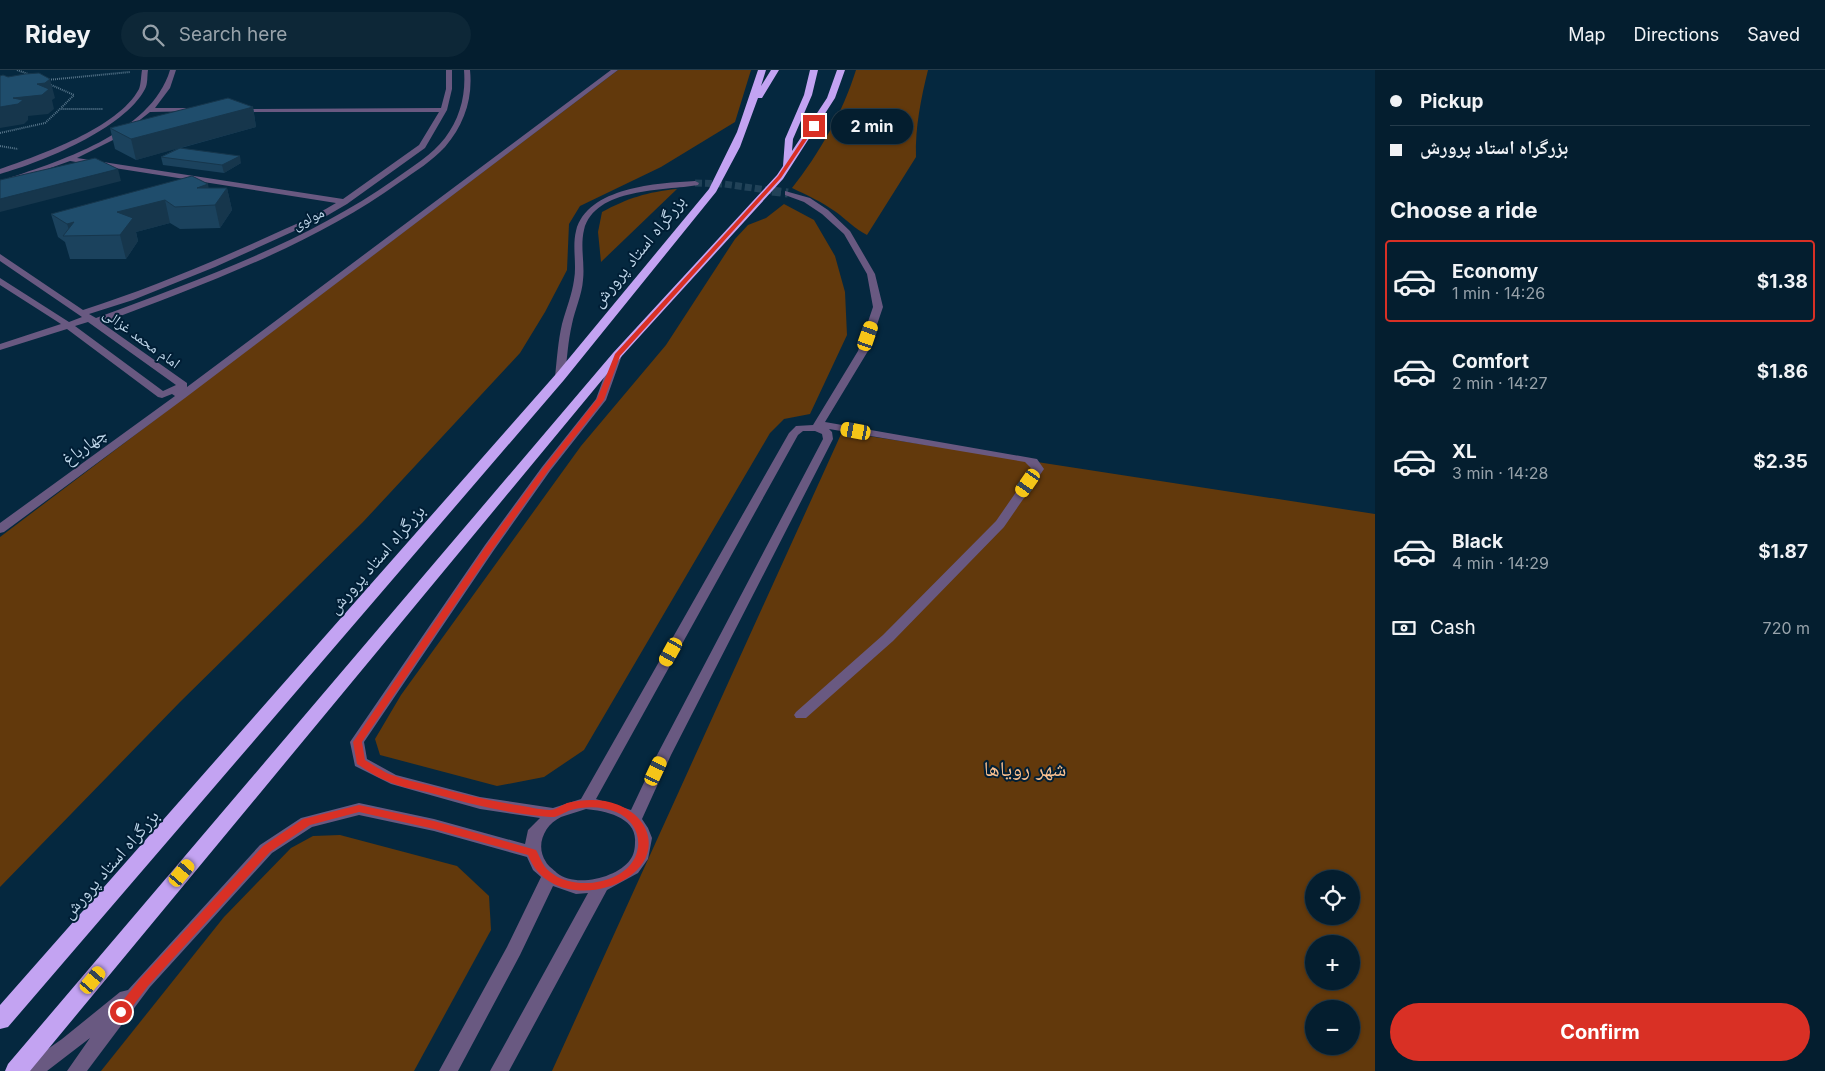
<!DOCTYPE html>
<html lang="en">
<head>
<meta charset="utf-8">
<style>
	body { margin:0; font-family:Inter,"Noto Naskh Arabic",sans-serif; background:#0d2737; color:#f1f3f6; height:100vh; display:flex; flex-direction:column; font-size:19px; white-space:nowrap }
	* { box-sizing:border-box; margin:0 }
	p { font-size:16px; color:#97a2aa }
	.icon { flex:none; width:28px; height:28px; fill:none; stroke:currentColor; stroke-width:2; stroke-linecap:round; stroke-linejoin:round }
	.map { position:relative; flex:1; overflow:hidden }
	.details { display:flex; flex-direction:column; background:#041e2f; width:450px }
	.details>* { flex:none }
	.guide { display:grid; align-content:center; height:110px; padding:0 15px; background:#041e2f }
	.tools { position:absolute; left:1305px; top:800px; display:grid; gap:10px }
	.tools a { display:grid; place-items:center; width:55px; height:55px; border-radius:50%; background:#041e2f; box-shadow:0 1px 4px #0004,0 0 0 1px #253c4b; font-size:25px }
	.end { position:absolute; width:22px; height:22px; margin:-11px; border:6px solid #d93025; background:#fff; box-shadow:0 0 0 2px #fff }
	.from { border-radius:50% }
	.bubble { position:absolute; height:35px; border-radius:18px; background:#041e2f; box-shadow:0 1px 4px #0004,0 0 0 1px #253c4b; font-size:16px; font-weight:700; line-height:35px; text-align:center }
	.car { position:absolute; width:15px; height:30px; margin:-15px -8px; border-radius:6px; box-shadow:0 0 4px 1px #0007; background:linear-gradient(#f5c518 24%,#345 0 40%,#f5c518 0 76%,#345 0 86%,#f5c518 0) }
	.guide b { display:flex; align-items:center; gap:18px; height:48px; font-size:19px }
	.guide b+b { border-top:1px solid #253c4b }
	.guide i { width:12px; height:12px; background:#f1f3f6 }
	ul { padding:0; list-style:none }
	li { display:flex; align-items:center; gap:15px; height:82px; margin:0 10px 8px; padding:0 5px; border:2px solid transparent; border-radius:5px }
	li div { flex:1 }
	li b { display:block; font-size:19px }
	li em { font-style:normal; font-weight:700 }
	li.active { border-color:#d93025 }
	li>.icon { width:45px; height:45px; stroke-width:1.5 }
	h2 { padding:0 15px; font-size:22px; line-height:60px }
	.pay { display:flex; align-items:center; gap:12px; height:55px; padding:0 15px; font-size:19px }
	.pay p { margin-inline-start:auto }
	.action { display:flex; gap:10px; margin-top:auto; padding:10px 15px }
	.action a { flex:1; height:58px; border-radius:30px; background:#d93025; color:#fff; font-size:20px; font-weight:700; line-height:58px; text-align:center }
	header { display:flex; align-items:center; gap:30px; box-sizing:border-box; height:70px; padding:0 25px; background:#041e2f; border-bottom:1px solid #253c4b }
	header strong { font-size:24px }
	nav { display:flex; gap:28px; margin-inline-start:auto; font-size:18px }
	.search { width:350px; height:45px; background:#0d2737; display:flex; align-items:center; gap:12px; box-sizing:border-box; padding:0 18px; border-radius:28px; color:#97a2aa; font-size:19px }
	main { display:flex; flex:1; min-height:0 }
	.map>svg:first-child { display:block }
	.green { fill:#62390c; fill-rule:evenodd }
	.lines { fill:none; stroke-linecap:round; stroke-linejoin:round }
	.minor-tunnel-far1 { stroke:#214258; stroke-width:7; stroke-dasharray:7 3; stroke-linecap:butt }
	.minor-tunnel { stroke:#214258; stroke-width:9; stroke-dasharray:9 4.5; stroke-linecap:butt }
	.path { stroke:#57758a; stroke-width:2; stroke-dasharray:1 1; stroke-linecap:butt }
	.minor { fill:#695981; fill-rule:evenodd }
	.highway { fill:#c3a3f2; fill-rule:evenodd }
	.wall { fill:#1b425d }
	.shaded-wall { fill:#16364c }
	.building { fill:#1f4d6c; stroke:#16364c }
	.route { fill:#d93025 }
	.labels { text-anchor:middle; dominant-baseline:central; stroke-width:4; stroke-linejoin:round; paint-order:stroke }
	.far-street-label { font-size:15px; fill:#bed6e9; stroke:#001e35 }
	.street-label { font-size:18px; fill:#bed6e9; stroke:#001e35 }
	.near-park-label { font-size:21px; fill:#fbc291; stroke:#001e35 }
</style>
</head>
<body>
<header>
<strong>Ridey</strong>
<div class="search"><svg class="icon" aria-label="search" viewBox="0 0 24 24"><circle cx="10" cy="10" r="6"/><path d="M15 15l6 6"/></svg>Search here</div>
<nav><a>Map</a><a>Directions</a><a>Saved</a></nav>
</header>
<main>
<div class="map">
<svg width="1375" height="1001" viewBox="0 0 1375 1001">
	<rect width="100%" height="100%" fill="#05283f"/>
	<g class="green">
		<path d="M618,0H751L735,52L661,97L580,136L569,154L567,200L545,242L520,283L363,452L180,632L0,817V467Z"/>
		<path d="M856,0H928C921,28 915,58 916,87L867,165C855,159 847,150 836,142C822,132 807,125 792,118C819,84 843,42 856,0Z"/>
		<path d="M677,119L601,192L598,162L602,142C628,128 647,122 677,119Z"/>
		<path d="M784,134L814,150L835,186L845,222L847,265L810,344L784,349L770,363L584,680L544,707L497,716L380,685L375,669L401,625L581,376L666,275L735,169L748,155L766,148Z"/>
		<path d="M842,362L1375,444V1001H552ZM1314,809H1351V846H1314ZM1314,874H1351V911H1314ZM1314,939H1351V976H1314Z"/>
		<path d="M340,765L457,796L489,826L491,860L414,1001H101L224,847L291,778L313,766Z"/>
	</g>
	<g class="lines">
		<path class="minor-tunnel-far1" d="M695,113L724,114L781,122"/>
		<path class="minor-tunnel" d="M772,121L788,123"/>
		<g class="path">
			<path d="M17,0L28,4"/>
			<path d="M47,10L130,2"/>
			<path d="M49,14L74,25L61,38"/>
			<path d="M0,63L45,53L60,39H103"/>
			<path d="M0,76L18,79"/>
		</g>
		<g class="minor">
			<path d="M142,0H148C147,6 148,14 145,19C124,59 42,92 0,104V99C40,85 118,58 139,19C141,14 141,6 142,0Z"/>
			<path d="M170,0H176L170,18L155,38H199L201,39V41L150,42L117,68L77,88L343,129L419,75L439,42H237L235,41V39L441,38L446,19V0H452V19L447,40L425,78L347,134L323,148L215,197L133,230L89,244L96,248C198,210 306,172 395,109C413,96 432,85 445,68C460,48 466,25 464,0H470C473,29 464,55 445,77C432,91 416,101 400,112C313,175 202,215 102,253L187,313V317L611,0H618L185,328L4,462L0,463V453L175,326L172,324L162,328L158,327L67,259L0,280V274L61,254L0,215V208L69,252L82,247L0,191V184L83,240C142,221 198,198 254,173C282,160 310,149 336,133L70,91L0,116V111C57,92 151,64 170,0ZM88,252L176,315L163,321L75,256Z"/>
			<path d="M695,111L699,113L698,115C664,121 595,117 584,160C580,177 585,193 583,210C582,225 575,239 572,254C568,271 567,289 565,307L564,309H556L555,307C557,289 558,271 562,254C566,239 572,225 574,210C577,194 572,177 576,161C587,117 658,113 695,111Z"/>
			<path d="M785,121L810,128L828,140L850,161L875,204L883,237L868,281L825,352L1037,389L1044,399L1004,457L893,571L806,648H796L794,645L796,642L883,565L996,451L1032,399L1025,392L829,359L832,362L833,369L671,685L642,749L648,758L652,768L648,789L638,803L607,820L509,1001H490L588,823L576,824L553,816L520,885L458,1001H439L507,877L541,807L533,800L527,787L434,761L359,745L312,757L272,783L150,917L87,1001H67L90,968L47,1001H23L25,995L62,969L120,922L128,920L260,775L301,748L359,733L434,749L525,774L528,760L540,748L480,739L391,714L355,696L350,672L485,475L542,397L596,329L612,285L617,282L622,285L606,330L550,401L494,480L364,672L367,689L396,705L480,727L553,738L581,729L789,363L796,356L813,355L858,281L873,237L867,204L844,164L822,144L804,132L785,125ZM803,361H815L822,364L823,369L657,685L631,740L596,729L798,365ZM586,739C605,741 637,747 635,772C635,778 634,785 630,790C617,808 575,818 557,803C553,799 548,796 546,792C535,776 544,755 561,747C569,744 578,742 586,739Z"/>
		</g>
		<g class="highway">
			<path d="M758,0H766L761,16L771,0H779L762,28H758L740,77L716,122L564,310L8,957L0,959V935L556,304L709,119L737,62Z"/>
			<path d="M810,0H818L812,25L793,69L792,81L827,28L837,0H845L835,28L783,109L621,287L30,1001H5L8,994L613,283L777,105L783,96L785,69L804,25Z"/>
		</g>
	</g>
	<g class="wall">
		<path d="M253,37L256,57L181,78L241,93L224,103L163,95L161,87L178,78L136,90L115,79L110,58Z"/>
		<path d="M208,118H227L232,140L220,158L180,159L170,153L136,162L138,171L126,189H70L65,172L58,167L51,144Z"/>
	</g>
	<g class="shaded-wall">
		<path d="M50,9L55,28L52,30L54,39L48,44L28,46V50L24,54L0,58V37L13,28L37,14Z"/>
		<path d="M253,37L256,57L136,90L131,69Z"/>
		<path d="M240,86L241,93L224,103L222,95Z"/>
		<path d="M118,99L121,111L0,142V129Z"/>
		<path d="M208,114L212,135L197,118Z"/>
		<path d="M227,118L232,140L220,158L215,135Z"/>
		<path d="M165,130L170,153L136,162L138,171L126,189L120,165L117,142Z"/>
		<path d="M74,152L71,166L67,154Z"/>
	</g>
	<g class="building">
		<path d="M39,3L50,9L45,13L37,14L49,19L42,25L13,28L23,30L18,34L0,37V6L3,5L8,7L25,4Z"/>
		<path d="M228,28L253,37L131,69L110,58Z"/>
		<path d="M180,78L240,86L222,95L161,87Z"/>
		<path d="M95,88L118,99L0,129V110Z"/>
		<path d="M192,106L208,114L197,118H227L215,135L175,137L165,130L117,142L133,148L120,165L63,166L74,152L67,154L51,144Z"/>
	</g>
	<path class="route" d="M812,55L816,56L781,108L620,286L604,330L548,401L493,479L362,672L365,690C374,695 384,703 395,706C405,710 417,712 428,715C457,723 486,730 516,735C527,736 539,740 550,740C556,740 562,735 567,733C579,730 593,729 605,731C621,734 640,744 646,760C668,815 553,851 528,785L434,759L359,742L310,755L270,782L148,916L126,945H117L115,942L117,938L140,909L263,776L303,749L359,735L434,751L536,780C541,789 543,798 553,804C576,821 625,814 636,785C643,767 633,749 616,742C602,736 585,736 571,740C564,742 558,748 550,747C508,744 467,733 427,722C414,719 399,717 387,711C376,707 367,700 357,694L353,672L486,476L543,398L597,329L615,284L778,106Z"/>
	<g class="labels">
		<g class="far-street-label">
			<text transform="translate(308 148) rotate(-26)">مولوی</text>
			<text transform="translate(142 268) rotate(36)">امام محمد غزالی</text>
		</g>
		<g class="street-label">
			<text transform="translate(638 181) rotate(-51)">بزرگراه استاد پرورش</text>
			<text transform="translate(84 376) rotate(-36)">چهارباغ</text>
			<text transform="translate(376 489) rotate(-49)">بزرگراه استاد پرورش</text>
			<text transform="translate(110 794) rotate(-49)">بزرگراه استاد پرورش</text>
		</g>
		<g class="near-park-label">
			<text x="1025" y="698">شهر رویاها</text>
		</g>
	</g>
</svg>
<div class="tools">
<a><svg class="icon" aria-label="locate" viewBox="0 0 24 24"><circle cx="12" cy="12" r="6"/><path d="M12 2v4M12 18v4M2 12h4M18 12h4"/></svg></a>
<a>+</a>
<a>−</a>
</div>
<i class="end from" style="left:121px;top:942px"></i>
<i class="end" style="left:814px;top:56px"></i>
<div class="bubble" style="left:831px;top:39px;width:82px">2 min</div>
<i class="car" style="left:868px;top:266px;rotate:19deg"></i>
<i class="car" style="left:856px;top:361px;rotate:280deg"></i>
<i class="car" style="left:1028px;top:413px;rotate:215deg"></i>
<i class="car" style="left:671px;top:582px;rotate:209deg"></i>
<i class="car" style="left:656px;top:701px;rotate:25deg"></i>
<i class="car" style="left:182px;top:803px;rotate:40deg"></i>
<i class="car" style="left:93px;top:910px;rotate:40deg"></i>
</div>
<section class="details">
<div class="guide">
<b><i class="from"></i>Pickup</b>
<b><i></i>بزرگراه استاد پرورش</b>
</div>
<h2>Choose a ride</h2>
<ul>
<li class="active"><svg class="icon" aria-label="car" viewBox="0 0 24 24"><path d="M5 17H2v-5l4-1 3-4h7l3 4 3 1v5h-3M9 17h6M6 11h13"/><circle cx="7" cy="17" r="2"/><circle cx="17" cy="17" r="2"/></svg><div><b>Economy</b><p>1 min · 14:26</p></div><em>$1.38</em></li>
<li><svg class="icon" aria-label="car" viewBox="0 0 24 24"><path d="M5 17H2v-5l4-1 3-4h7l3 4 3 1v5h-3M9 17h6M6 11h13"/><circle cx="7" cy="17" r="2"/><circle cx="17" cy="17" r="2"/></svg><div><b>Comfort</b><p>2 min · 14:27</p></div><em>$1.86</em></li>
<li><svg class="icon" aria-label="car" viewBox="0 0 24 24"><path d="M5 17H2v-5l4-1 3-4h7l3 4 3 1v5h-3M9 17h6M6 11h13"/><circle cx="7" cy="17" r="2"/><circle cx="17" cy="17" r="2"/></svg><div><b>XL</b><p>3 min · 14:28</p></div><em>$2.35</em></li>
<li><svg class="icon" aria-label="car" viewBox="0 0 24 24"><path d="M5 17H2v-5l4-1 3-4h7l3 4 3 1v5h-3M9 17h6M6 11h13"/><circle cx="7" cy="17" r="2"/><circle cx="17" cy="17" r="2"/></svg><div><b>Black</b><p>4 min · 14:29</p></div><em>$1.87</em></li>
</ul>
<div class="pay"><svg class="icon" aria-label="cash" viewBox="0 0 24 24"><path d="M3 7h18v10H3z"/><circle cx="12" cy="12" r="2"/></svg>Cash<p>720 m</p></div>
<div class="action"><a>Confirm</a></div>
</section>
</main>
</body>
</html>
